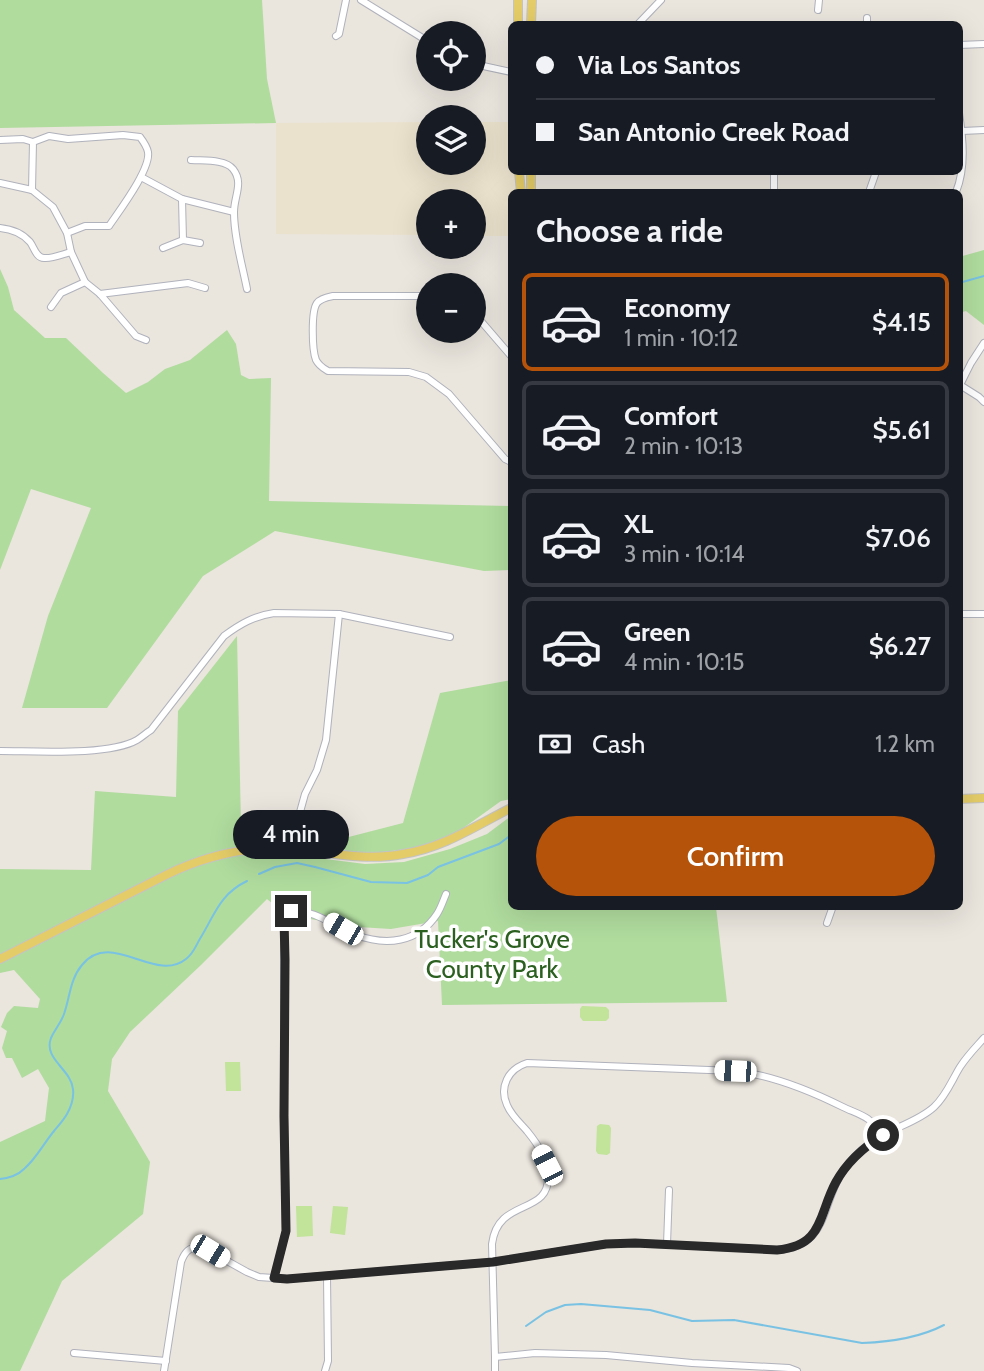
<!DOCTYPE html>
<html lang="en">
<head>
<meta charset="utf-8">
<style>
	body { margin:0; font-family:Cabin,sans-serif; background:#20242c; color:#f1f3f6; height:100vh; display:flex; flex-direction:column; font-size:26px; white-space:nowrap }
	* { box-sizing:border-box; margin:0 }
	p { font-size:23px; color:#9ea1a6 }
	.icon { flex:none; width:38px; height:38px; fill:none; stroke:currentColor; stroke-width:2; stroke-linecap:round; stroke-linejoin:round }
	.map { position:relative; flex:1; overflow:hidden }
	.sheet { position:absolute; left:508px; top:189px; width:455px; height:721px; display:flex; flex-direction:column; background:#171b24; border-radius:10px; box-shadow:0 7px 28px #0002 }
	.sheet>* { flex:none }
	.guide { position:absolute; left:508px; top:21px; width:455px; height:154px; border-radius:10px; box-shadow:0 7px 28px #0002; display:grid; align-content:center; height:154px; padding:0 28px; background:#171b24 }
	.fabs { position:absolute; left:416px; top:21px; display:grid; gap:14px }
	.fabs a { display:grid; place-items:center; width:70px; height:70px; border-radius:50%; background:#171b24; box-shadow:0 7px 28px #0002; font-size:35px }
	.end { position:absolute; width:32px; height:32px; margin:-16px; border:9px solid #292929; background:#fff; box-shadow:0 0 0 4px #fff }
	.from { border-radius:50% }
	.bubble { position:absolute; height:49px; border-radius:24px; background:#171b24; box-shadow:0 7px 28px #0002; font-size:23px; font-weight:600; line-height:49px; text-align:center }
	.car { position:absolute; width:21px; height:42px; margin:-21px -10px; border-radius:9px; box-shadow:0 0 5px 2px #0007; background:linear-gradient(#fff 24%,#345 0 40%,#fff 0 76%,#345 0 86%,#fff 0) }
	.guide b { display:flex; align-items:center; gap:24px; height:66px; font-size:26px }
	.guide b+b { border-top:2px solid #363941 }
	.guide i { width:18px; height:18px; background:#f1f3f6 }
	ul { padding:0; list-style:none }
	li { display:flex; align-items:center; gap:21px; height:98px; margin:0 14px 10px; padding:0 14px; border:4px solid #363941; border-radius:10px }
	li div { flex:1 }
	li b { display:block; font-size:26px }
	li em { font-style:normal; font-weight:600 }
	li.selected { border-color:#b45309 }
	li>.icon { width:63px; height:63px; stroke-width:1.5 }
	h2 { padding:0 28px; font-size:32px; line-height:84px }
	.pay { display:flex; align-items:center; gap:18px; height:77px; padding:0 28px; font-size:26px }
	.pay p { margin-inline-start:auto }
	.cta { display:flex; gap:14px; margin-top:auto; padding:14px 28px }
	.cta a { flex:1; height:80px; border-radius:42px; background:#b45309; color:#fff; font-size:28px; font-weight:600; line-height:80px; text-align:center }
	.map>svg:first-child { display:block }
	.education { fill:#ebe2cd }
	.green { fill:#b0dc9e }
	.pitch { fill:#c1e39a }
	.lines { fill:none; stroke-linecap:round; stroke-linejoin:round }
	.stream { stroke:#79c2e3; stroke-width:2 }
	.minor-casing { stroke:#b0b2bc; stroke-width:8 }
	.major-casing { stroke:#c3c3c3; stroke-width:10 }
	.minor { stroke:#fff; stroke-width:6 }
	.major { stroke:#e4cc68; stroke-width:8 }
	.route { stroke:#292929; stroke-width:9 }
	.labels { text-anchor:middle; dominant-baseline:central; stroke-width:7; stroke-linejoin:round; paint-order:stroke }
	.park-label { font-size:26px; fill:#2b6020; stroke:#fff }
</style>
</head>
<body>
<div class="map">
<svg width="984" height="1371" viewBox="0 0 984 1371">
	<rect width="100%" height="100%" fill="#eae5dd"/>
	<path class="education" d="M429,122V163H474V122H511V172H516V192H511V236H474V201H429V235L276,234V123Z"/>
	<g class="green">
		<path d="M0,0H262L267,79L276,123L0,128Z"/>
		<path d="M984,250V325L966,311L959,313V257Z"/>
		<path d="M0,269L8,287L14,310L45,338H66L103,373L126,393L148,382L165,369L190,360L227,330L236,344L241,375L249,379L271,378L269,501L511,506V570L484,571L275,531L203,576L107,708H22L48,616L91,508L31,489L0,570Z"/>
		<path d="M237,636L241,827L237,848L264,846L278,853L365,864L404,862L450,849L487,834L511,816V906L716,907L727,1002L442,1005L438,921L391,929L358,927L286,915L267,899L201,965L130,1032L112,1059L108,1091L150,1162L143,1214L62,1281L20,1371H0V1142L45,1121L49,1088L38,1069L22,1078L12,1058H6L2,1048L7,1031L1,1027L7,1013L14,1006L38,1008L40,999L14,970L0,973V869L91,870L95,791L176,797L178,711Z"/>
		<path d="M511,680V799L501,801L441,844L350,857L337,840L403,823L440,693Z"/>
	</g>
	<g class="pitch">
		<path d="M582,1006L606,1007L609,1010V1018L606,1021H583L580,1017V1009Z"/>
		<path d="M225,1062H240L241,1091H226Z"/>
		<path d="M600,1124L609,1125L611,1128L610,1153L607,1155L598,1154L596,1151L597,1126Z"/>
		<path d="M296,1206H312L313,1236L297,1237Z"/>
		<path d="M333,1206L348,1207L345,1235L330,1233Z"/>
	</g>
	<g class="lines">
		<g class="stream">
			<path d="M959,283L984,276"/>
			<path d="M259,874L275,867L297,863L315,867L371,882L407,883L428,875L438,867L499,844L511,835"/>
			<path d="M0,1179C9,1178 18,1175 24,1169C36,1159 44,1143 54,1131C58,1126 63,1121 67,1114C71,1107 74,1098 73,1089C71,1069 43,1059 51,1038C55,1029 61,1023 64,1014C70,997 70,979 82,965C111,929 155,984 186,959C194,953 196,945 201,937C215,914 220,894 247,881"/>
			<path d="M526,1326L546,1312L565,1305L581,1304L650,1310L692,1321L734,1320L862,1343C890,1342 919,1338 944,1325"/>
		</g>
		<defs>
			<g id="minor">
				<path d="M361,0L429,42"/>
				<path d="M818,10L819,0"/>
				<path d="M867,18V24"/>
				<path d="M638,24L661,0"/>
				<path d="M336,36L339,34L346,0"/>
				<path d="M959,45L984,44"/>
				<path d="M474,64L511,72"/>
				<path d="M962,131L984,130"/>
				<path d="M0,140L23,139L33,142"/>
				<path d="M191,160C204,161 225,159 233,169C244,183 234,196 234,212C234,237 242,264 247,289"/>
				<path d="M141,177L182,199L234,212"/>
				<path d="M0,183L32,190L53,207L67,233L71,252L85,282L100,294L136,336L146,340"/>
				<path d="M32,190L33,142L49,136L68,139L123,135L140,137C143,141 147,147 148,152C151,169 119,211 109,226H85L67,233"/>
				<path d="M774,192V172"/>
				<path d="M869,192L876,172"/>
				<path d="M956,192C966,167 963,139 959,113"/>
				<path d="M182,199L183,240"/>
				<path d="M0,228C11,229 22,233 30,242C34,247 36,258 44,258C52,259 63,254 71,252"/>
				<path d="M163,248L183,240L200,243"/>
				<path d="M100,294L188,283L205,288"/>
				<path d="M429,296H333C328,297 321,298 317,303C311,311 312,350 316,360C319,366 323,368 328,371L409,372L426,377L449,394L505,459L511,462"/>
				<path d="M51,307L61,293L85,282"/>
				<path d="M474,313L511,356"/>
				<path d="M960,385L979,397L984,402"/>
				<path d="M959,387L971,363L984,343"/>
				<path d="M959,614H984"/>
				<path d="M0,751C35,751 109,756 137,740C142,737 146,733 151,730L224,636C240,624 254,616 274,613L339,614L450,637"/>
				<path d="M295,849L300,812L305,794L317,770L326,740L339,614"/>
				<path d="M827,923L833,906"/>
				<path d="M667,1244L669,1190"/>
				<path d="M274,1278L286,1231L284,1117V920L288,912L291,911C321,911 330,926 356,935C386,946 418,943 437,914C441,908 443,901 446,894"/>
				<path d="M74,1353L166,1361"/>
				<path d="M495,1357L492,1244C498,1196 551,1217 548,1174C548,1159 536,1142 527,1131C520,1123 511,1115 507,1105C499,1087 508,1069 527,1063L735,1071C773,1075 809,1090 843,1107C851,1111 861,1114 868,1119C873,1123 878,1130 883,1135"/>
				<path d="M164,1371L181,1262C185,1251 189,1248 200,1246L247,1272L259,1277L287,1279L493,1262L606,1244L635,1243L777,1250C830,1246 820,1205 843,1171C852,1157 868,1143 883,1135C899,1126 920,1120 934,1107C946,1096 952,1080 960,1067C967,1056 976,1047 984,1038"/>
				<path d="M325,1371L328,1361L327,1276"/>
				<path d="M495,1371V1357L535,1353L606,1355L692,1363L789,1368L797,1371"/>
			</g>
			<g id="major">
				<path d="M518,0V24"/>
				<path d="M531,24L532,0"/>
				<path d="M519,172L521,192"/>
				<path d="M531,172V192"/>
				<path d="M959,799L984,798"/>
				<path d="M0,959L166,875C207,855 249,845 296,849C332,853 367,861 403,854C443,848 475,826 511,808"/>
			</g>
		</defs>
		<use href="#minor" class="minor-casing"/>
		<use href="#major" class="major-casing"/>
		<use href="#minor" class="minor"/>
		<use href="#major" class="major"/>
	</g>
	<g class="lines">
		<path class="route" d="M291,911L288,912L284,919L285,960L284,1116L286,1231L274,1278L287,1279L493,1262L606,1244L635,1243L777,1250C824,1246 818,1215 836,1182C847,1162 864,1147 883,1135"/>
	</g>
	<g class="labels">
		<g class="park-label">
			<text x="492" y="939">Tucker's Grove<tspan x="492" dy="30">County Park</tspan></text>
		</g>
	</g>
</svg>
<div class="fabs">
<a><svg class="icon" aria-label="locate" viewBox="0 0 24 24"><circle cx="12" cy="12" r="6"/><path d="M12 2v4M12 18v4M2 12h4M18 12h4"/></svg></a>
<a><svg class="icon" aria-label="layers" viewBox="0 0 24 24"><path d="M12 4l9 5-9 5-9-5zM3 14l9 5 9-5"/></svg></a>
<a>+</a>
<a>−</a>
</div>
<i class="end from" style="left:883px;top:1135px"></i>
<i class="end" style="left:291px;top:911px"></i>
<div class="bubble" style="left:233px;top:810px;width:116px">4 min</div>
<i class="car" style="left:343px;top:929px;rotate:300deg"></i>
<i class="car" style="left:735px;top:1071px;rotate:272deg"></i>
<i class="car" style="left:547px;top:1165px;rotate:333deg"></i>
<i class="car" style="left:210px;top:1251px;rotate:121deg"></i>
<div class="guide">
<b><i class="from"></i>Via Los Santos</b>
<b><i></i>San Antonio Creek Road</b>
</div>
<section class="sheet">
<h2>Choose a ride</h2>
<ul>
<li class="selected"><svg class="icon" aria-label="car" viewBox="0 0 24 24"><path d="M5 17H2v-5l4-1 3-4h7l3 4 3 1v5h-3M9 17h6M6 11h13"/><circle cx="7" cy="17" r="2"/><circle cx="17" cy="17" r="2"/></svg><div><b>Economy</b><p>1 min · 10:12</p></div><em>$4.15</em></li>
<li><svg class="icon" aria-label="car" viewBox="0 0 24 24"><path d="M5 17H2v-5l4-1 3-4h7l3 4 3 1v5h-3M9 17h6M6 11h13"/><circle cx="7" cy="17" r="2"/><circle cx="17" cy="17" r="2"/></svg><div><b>Comfort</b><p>2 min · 10:13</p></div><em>$5.61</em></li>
<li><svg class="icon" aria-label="car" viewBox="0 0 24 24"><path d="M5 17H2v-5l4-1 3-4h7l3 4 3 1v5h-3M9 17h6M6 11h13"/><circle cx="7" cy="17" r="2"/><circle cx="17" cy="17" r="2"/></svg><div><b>XL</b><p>3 min · 10:14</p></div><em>$7.06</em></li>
<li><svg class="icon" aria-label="car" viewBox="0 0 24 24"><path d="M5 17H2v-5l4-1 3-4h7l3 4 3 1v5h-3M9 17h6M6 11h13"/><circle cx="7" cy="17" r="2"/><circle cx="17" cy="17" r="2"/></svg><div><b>Green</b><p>4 min · 10:15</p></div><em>$6.27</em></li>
</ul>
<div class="pay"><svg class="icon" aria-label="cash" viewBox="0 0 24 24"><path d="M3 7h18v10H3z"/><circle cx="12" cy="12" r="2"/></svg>Cash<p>1.2 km</p></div>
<div class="cta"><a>Confirm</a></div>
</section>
</div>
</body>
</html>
